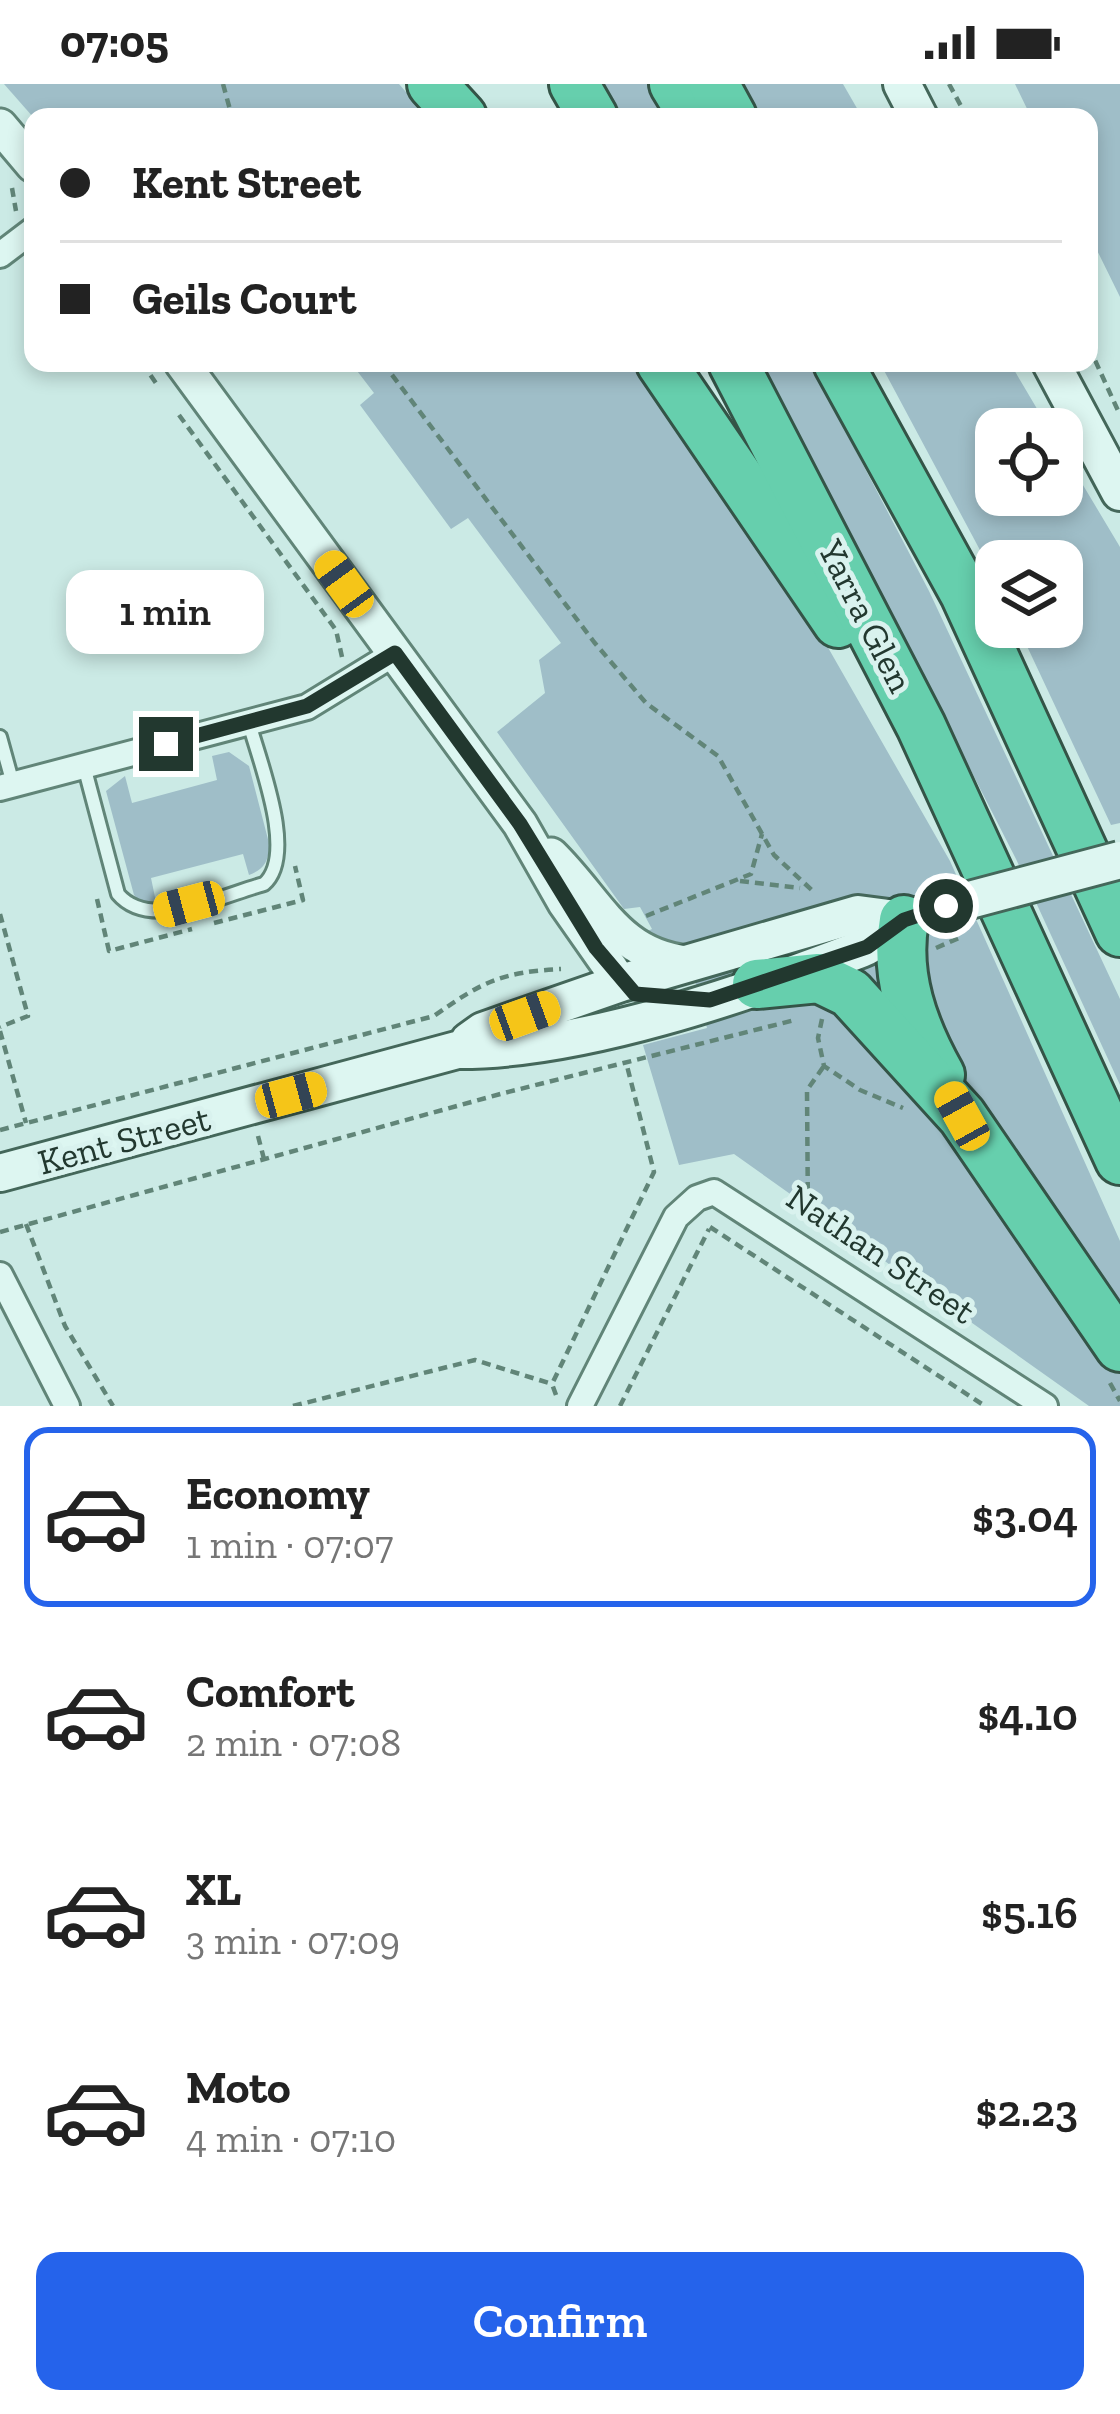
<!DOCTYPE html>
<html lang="en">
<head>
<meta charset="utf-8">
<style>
	body { margin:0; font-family:"Zilla Slab",serif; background:#f2f2f2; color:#222; height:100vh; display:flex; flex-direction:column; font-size:45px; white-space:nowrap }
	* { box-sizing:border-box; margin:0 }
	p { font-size:39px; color:#767676 }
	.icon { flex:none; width:66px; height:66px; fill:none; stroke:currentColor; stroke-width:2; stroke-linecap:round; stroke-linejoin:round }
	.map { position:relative; height:1322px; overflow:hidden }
	.panel { display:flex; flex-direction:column; background:#fff; flex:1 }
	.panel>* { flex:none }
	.banner { position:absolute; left:24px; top:24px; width:1074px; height:264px; border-radius:24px; box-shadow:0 6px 18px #0003; display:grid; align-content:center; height:264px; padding:0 36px; background:#fff }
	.controls { position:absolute; left:975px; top:324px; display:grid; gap:24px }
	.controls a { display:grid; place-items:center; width:108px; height:108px; border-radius:24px; background:#fff; box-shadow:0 6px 18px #0003; font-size:60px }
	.end { position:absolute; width:54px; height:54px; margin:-27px; border:15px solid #22382f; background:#fff; box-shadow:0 0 0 6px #fff }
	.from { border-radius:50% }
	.bubble { position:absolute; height:84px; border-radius:24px; background:#fff; box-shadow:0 6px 18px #0003; font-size:39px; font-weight:600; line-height:84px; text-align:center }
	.car { position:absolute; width:36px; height:72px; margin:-36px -18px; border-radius:15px; box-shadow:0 0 9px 3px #0007; background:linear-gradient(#f5c518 24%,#345 0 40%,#f5c518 0 76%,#345 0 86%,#f5c518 0) }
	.banner b { display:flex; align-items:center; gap:42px; height:114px; font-size:45px }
	.banner b+b { border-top:3px solid #e0e0e0 }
	.banner i { width:30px; height:30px; background:#222 }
	ul { padding:21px 0 0; list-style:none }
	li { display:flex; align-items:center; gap:36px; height:180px; margin:0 24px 18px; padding:0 12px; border:6px solid transparent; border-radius:24px }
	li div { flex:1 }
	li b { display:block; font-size:45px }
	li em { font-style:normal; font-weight:600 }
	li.active { border-color:#2563eb }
	li>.icon { width:108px; height:108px; stroke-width:1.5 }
	.primary-button { display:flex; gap:24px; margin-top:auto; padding:24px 36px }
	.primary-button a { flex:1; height:138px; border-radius:24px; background:#2563eb; color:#fff; font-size:48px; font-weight:600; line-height:138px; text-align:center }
	.status { display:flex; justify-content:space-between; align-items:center; height:84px; padding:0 60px; background:#fff; direction:ltr }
	.status svg { height:33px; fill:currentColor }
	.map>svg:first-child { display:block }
	.green { fill:#9fbec8 }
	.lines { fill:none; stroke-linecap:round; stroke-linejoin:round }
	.service-casing { stroke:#618578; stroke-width:18 }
	.minor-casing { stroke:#618578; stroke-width:30 }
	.tertiary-casing { stroke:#618578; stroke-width:39 }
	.secondary-casing { stroke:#44675a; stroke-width:42 }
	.motorway-casing { stroke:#345447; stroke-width:54 }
	.path { stroke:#618578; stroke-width:4.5; stroke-dasharray:9 6; stroke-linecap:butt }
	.service { stroke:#ddf6f1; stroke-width:12 }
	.minor { stroke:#ddf6f1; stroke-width:24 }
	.tertiary { stroke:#ddf6f1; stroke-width:33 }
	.secondary { stroke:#ddf6f1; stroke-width:36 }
	.motorway { stroke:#66cfad; stroke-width:48 }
	.secondary-bridge-casing { stroke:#44675a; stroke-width:42; stroke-linecap:butt }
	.secondary-bridge { stroke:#ddf6f1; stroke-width:36 }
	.route { stroke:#22382f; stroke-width:15 }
	.labels { text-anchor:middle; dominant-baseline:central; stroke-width:10; stroke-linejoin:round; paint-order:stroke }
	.street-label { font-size:36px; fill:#22382f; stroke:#d9f2ee }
</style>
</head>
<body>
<div class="status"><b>07:05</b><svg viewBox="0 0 49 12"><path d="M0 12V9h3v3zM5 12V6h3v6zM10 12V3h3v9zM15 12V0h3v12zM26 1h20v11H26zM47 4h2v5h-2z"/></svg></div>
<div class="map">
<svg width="1120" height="1322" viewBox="0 0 1120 1322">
	<rect width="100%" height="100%" fill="#cbeae5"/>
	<g class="green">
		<path d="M4,0H399L428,33H33Z"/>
		<path d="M601,0H650L669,33H622Z"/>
		<path d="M727,0H843L862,33H745Z"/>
		<path d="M1015,0H1120V213L1089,150V33H1031Z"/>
		<path d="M351,279H639L778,476L950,777L1120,1157V1322H1089L734,1070L679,1081L643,961L707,944L686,861L637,852L652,845L640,823L624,825L497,648L545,609L539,576L561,559L468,434L451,445L360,321L374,309Z"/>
		<path d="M763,279H810L929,507L1120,915V1001L1016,775Z"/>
		<path d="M880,279H1010L1049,345H996V411H1062V366L1120,463V739L1111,741L1018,543H1062V477H996V496Z"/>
		<path d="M229,668L249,682L270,763C267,779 264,785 249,791L243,770L151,794L156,818L143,820L134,811L106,707L125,692L132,719L217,696L212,672Z"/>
	</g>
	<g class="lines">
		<defs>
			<g id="service">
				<path d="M0,653L13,700"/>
				<path d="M84,682L118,810C150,848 223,811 264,800C297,771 260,679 249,639"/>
			</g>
			<g id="minor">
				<path d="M0,171L33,146"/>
				<path d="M0,704L307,623L395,569"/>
				<path d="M0,1191L67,1322"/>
				<path d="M580,1322L676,1133L697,1114L714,1108L1045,1322"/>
			</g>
			<g id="tertiary">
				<path d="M0,42L33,81"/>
				<path d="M182,279L520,740L565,819L621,899"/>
				<path d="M551,771C599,818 617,872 688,879"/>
			</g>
			<g id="secondary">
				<path d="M902,0L919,33"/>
				<path d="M1051,279L1120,408"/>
				<path d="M469,957L483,947L621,899L858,830L904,836"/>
				<path d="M0,1089L457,966C580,967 745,910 861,865C881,858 894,838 916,832"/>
			</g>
			<g id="motorway">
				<path d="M432,0L462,33"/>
				<path d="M574,0L593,33"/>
				<path d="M674,0L694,33"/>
				<path d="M714,0L732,33"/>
				<path d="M661,279L838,539"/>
				<path d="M733,279L921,642L1120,1076"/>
				<path d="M838,279L965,510L1120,848"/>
				<path d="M904,836C894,891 913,943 940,991"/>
				<path d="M757,900L819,894L850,909L962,1032L1120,1263"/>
			</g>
		</defs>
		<use href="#service" class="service-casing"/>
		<use href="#minor" class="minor-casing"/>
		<use href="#tertiary" class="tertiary-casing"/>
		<use href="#secondary" class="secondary-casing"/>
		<use href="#motorway" class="motorway-casing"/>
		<g class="path">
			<path d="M223,0L232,33"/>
			<path d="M949,0L967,33"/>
			<path d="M12,104L16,127"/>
			<path d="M1089,263L1120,331"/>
			<path d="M142,279L158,302"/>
			<path d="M383,279L594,558L646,619L718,672L774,771L815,809"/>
			<path d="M179,331L336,546L342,573"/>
			<path d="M740,797L800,804"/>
			<path d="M97,815L109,867L192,845"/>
			<path d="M0,830L28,932L0,943"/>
			<path d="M646,832L751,790L762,750"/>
			<path d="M214,839L303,816L295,782"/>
			<path d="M936,864L959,854"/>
			<path d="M822,935L818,954L824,982L860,1006L903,1024"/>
			<path d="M0,947L26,1039"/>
			<path d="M0,1046L434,932C482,898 501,888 561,885"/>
			<path d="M258,1052L264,1075"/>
			<path d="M808,1137L807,1006L824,982"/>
			<path d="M26,1140L65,1242L113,1322"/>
			<path d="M710,1143L985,1322"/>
			<path d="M0,1148L504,1009L795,936"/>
			<path d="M1110,1299L1120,1317"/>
			<path d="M556,1311L552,1300L654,1088L626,978"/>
			<path d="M293,1322L475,1276L552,1300"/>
			<path d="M620,1322L709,1145"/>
		</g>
		<use href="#service" class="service"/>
		<use href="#minor" class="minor"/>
		<use href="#tertiary" class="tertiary"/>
		<use href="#secondary" class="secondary"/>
		<use href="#motorway" class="motorway"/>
		<defs>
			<path id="secondary-bridge" d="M947,822L1120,776"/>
		</defs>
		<use href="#secondary-bridge" class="secondary-bridge-casing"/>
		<use href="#secondary-bridge" class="secondary-bridge"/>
	</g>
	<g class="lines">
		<path class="route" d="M166,660L307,622L395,569L520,740L596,864L635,910L710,916L867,863L904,836L946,822"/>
	</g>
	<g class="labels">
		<g class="street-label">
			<text transform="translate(866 532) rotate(63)">Yarra Glen</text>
			<text transform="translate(124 1056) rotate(-15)">Kent Street</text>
			<text transform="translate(881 1170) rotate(34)">Nathan Street</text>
		</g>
	</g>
</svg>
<div class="controls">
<a><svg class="icon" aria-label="locate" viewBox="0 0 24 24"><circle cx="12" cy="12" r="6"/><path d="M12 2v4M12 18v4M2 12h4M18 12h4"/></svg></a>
<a><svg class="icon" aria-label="layers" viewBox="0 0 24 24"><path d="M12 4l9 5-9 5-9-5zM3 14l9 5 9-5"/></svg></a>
</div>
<i class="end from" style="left:946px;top:822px"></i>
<i class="end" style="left:166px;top:660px"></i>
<div class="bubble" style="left:66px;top:486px;width:198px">1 min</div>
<i class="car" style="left:344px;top:500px;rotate:324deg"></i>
<i class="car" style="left:189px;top:820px;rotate:255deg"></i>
<i class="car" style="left:525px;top:932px;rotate:70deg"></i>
<i class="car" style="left:291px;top:1011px;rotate:75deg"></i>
<i class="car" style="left:962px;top:1032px;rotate:331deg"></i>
<div class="banner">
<b><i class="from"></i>Kent Street</b>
<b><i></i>Geils Court</b>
</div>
</div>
<section class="panel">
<ul>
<li class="active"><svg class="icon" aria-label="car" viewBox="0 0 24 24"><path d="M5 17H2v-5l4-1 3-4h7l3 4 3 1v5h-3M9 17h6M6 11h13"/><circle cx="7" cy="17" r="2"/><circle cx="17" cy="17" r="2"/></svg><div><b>Economy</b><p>1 min · 07:07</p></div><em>$3.04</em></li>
<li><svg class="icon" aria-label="car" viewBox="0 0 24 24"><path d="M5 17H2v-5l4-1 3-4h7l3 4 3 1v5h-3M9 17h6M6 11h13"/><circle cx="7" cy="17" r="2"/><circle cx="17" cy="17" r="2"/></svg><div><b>Comfort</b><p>2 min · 07:08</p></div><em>$4.10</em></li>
<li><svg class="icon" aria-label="car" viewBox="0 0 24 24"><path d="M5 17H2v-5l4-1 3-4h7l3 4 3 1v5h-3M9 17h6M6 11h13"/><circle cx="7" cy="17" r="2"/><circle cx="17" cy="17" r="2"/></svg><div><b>XL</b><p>3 min · 07:09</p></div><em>$5.16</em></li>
<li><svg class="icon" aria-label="car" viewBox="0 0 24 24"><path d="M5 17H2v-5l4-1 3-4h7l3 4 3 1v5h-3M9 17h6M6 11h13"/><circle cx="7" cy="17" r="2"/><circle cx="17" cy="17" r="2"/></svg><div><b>Moto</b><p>4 min · 07:10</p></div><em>$2.23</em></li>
</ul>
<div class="primary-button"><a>Confirm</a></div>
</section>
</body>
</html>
